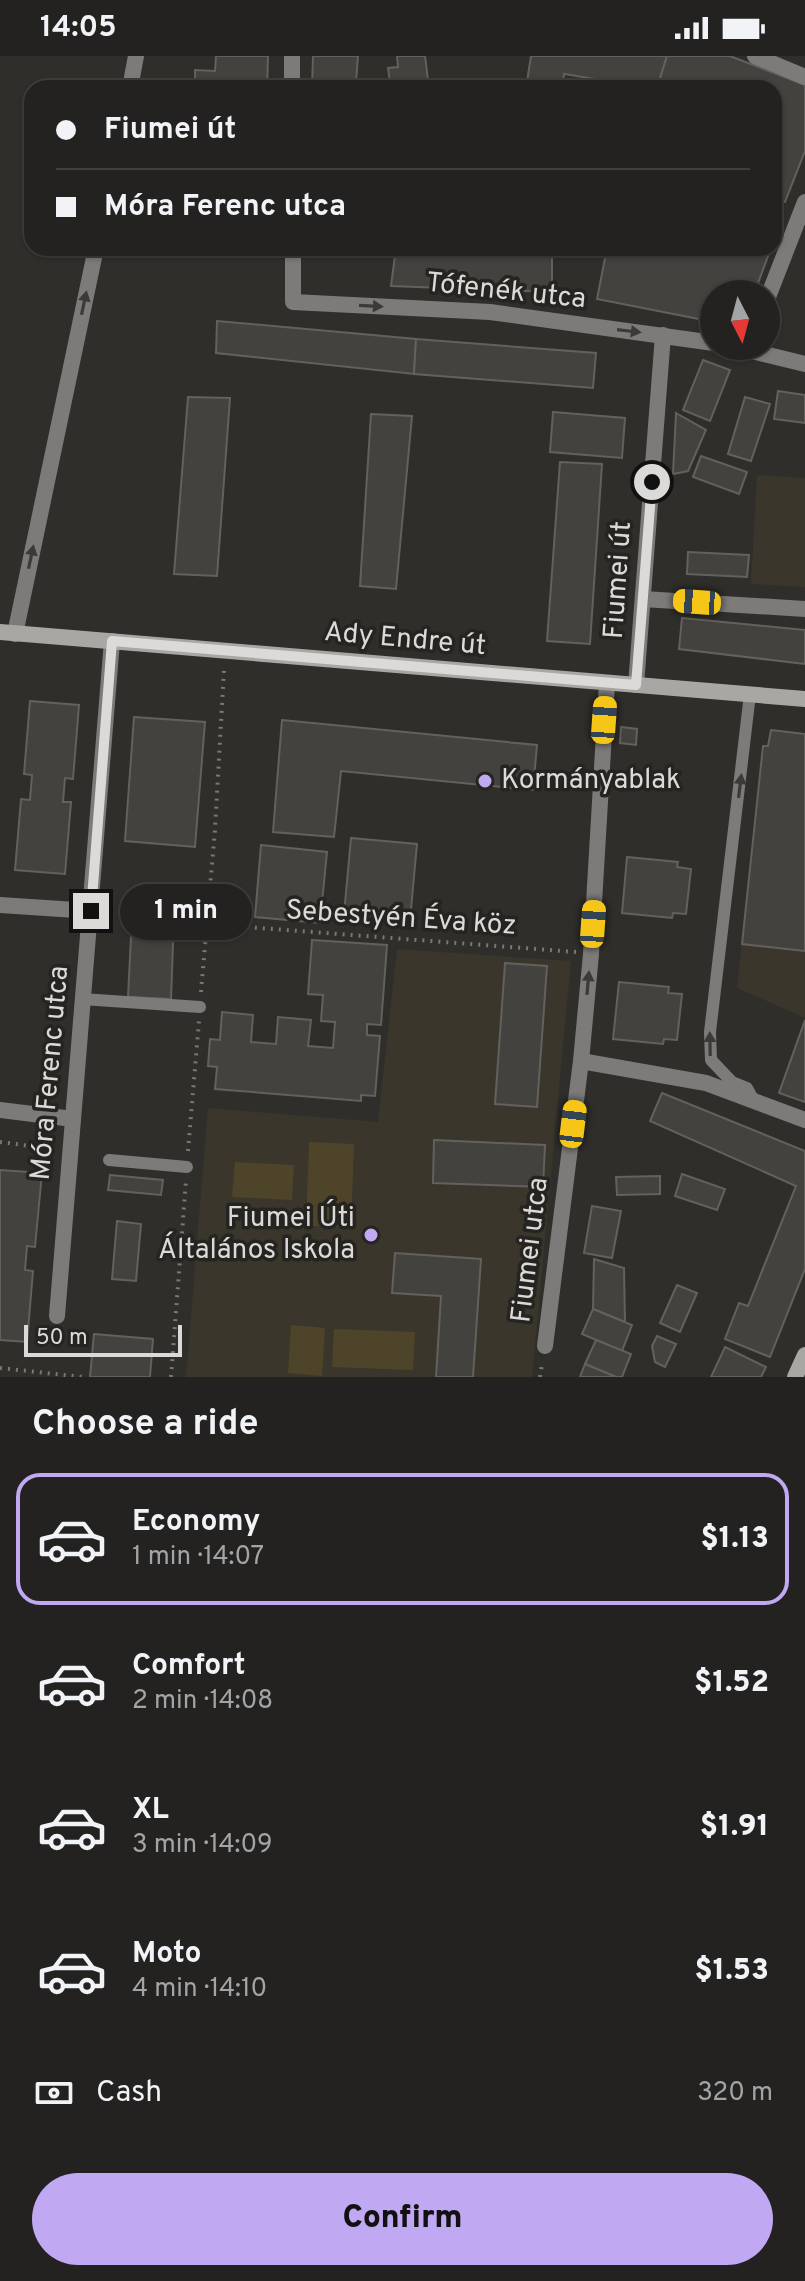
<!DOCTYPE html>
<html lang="en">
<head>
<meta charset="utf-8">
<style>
	body { margin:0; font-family:Overpass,sans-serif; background:#2b2a29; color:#f1f3f6; height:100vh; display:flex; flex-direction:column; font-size:30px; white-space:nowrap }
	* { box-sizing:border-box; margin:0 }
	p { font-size:26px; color:#a3a4a5 }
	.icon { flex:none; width:44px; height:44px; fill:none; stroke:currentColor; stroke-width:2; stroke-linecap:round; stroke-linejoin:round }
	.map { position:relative; height:1321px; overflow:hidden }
	.drawer { display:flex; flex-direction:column; background:#232220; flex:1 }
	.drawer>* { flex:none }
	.banner { position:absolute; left:24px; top:24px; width:758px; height:176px; border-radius:24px; box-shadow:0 2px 6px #0004,0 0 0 2px #403f3e; display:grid; align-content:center; height:176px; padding:0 32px; background:#232220 }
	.needle { width:52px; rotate:174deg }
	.tools { position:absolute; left:700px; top:224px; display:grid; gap:16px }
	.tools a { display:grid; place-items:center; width:80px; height:80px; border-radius:50%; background:#232220; box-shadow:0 2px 6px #0004,0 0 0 2px #403f3e; font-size:40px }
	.scale { position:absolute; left:24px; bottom:20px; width:158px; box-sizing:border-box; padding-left:8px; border:4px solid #dbdad8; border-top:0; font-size:22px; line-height:28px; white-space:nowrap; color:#dbdad8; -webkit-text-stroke:6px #252420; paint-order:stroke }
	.end { position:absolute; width:36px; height:36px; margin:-18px; border:10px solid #dbdad8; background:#111; box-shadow:0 0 0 4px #111 }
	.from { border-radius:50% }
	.bubble { position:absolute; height:56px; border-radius:28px; background:#232220; box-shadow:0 2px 6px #0004,0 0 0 2px #403f3e; font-size:26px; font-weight:800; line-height:56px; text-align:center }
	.car { position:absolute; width:24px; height:48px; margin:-24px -12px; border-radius:10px; box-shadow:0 0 6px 2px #0007; background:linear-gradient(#f5c518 24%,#345 0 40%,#f5c518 0 76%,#345 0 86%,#f5c518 0) }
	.banner b { display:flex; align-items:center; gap:28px; height:76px; font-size:30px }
	.banner b+b { border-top:2px solid #403f3e }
	.banner i { width:20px; height:20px; background:#f1f3f6 }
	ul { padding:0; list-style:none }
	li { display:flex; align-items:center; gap:24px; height:132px; margin:0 16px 12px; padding:0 16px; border:4px solid transparent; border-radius:24px }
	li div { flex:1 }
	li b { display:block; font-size:30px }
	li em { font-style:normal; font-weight:800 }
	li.current { border-color:#c1a8f3 }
	li>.icon { width:72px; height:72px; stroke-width:1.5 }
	h2 { padding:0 32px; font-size:36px; line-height:96px }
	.pay { display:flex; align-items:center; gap:20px; height:88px; padding:0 32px; font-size:30px }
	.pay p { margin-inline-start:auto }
	.action { display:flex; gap:16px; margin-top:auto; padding:16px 32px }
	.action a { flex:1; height:92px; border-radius:48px; background:#c1a8f3; color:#111; font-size:32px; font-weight:800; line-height:92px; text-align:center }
	.status { display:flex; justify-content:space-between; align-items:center; height:56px; padding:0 40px; background:#232220; direction:ltr }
	.status svg { height:22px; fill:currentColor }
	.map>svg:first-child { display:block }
	.built { fill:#3a362c }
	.green { fill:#4e4429 }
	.building { fill:#43423e; stroke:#63615d; stroke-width:2 }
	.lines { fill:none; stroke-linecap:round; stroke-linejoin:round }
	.path { stroke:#797875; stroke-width:4; stroke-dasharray:2 6; stroke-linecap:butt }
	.lane { stroke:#7c7b79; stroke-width:12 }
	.street { stroke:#7c7b79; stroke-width:16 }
	.secondary { stroke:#a8a7a3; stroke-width:16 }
	.oneway { fill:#3b3a36 }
	.route { stroke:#dbdad8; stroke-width:10 }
	.poi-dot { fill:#c1a8f3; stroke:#252420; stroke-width:3 }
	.labels { text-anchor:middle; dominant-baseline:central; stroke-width:7; stroke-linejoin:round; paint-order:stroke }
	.street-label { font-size:28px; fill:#dbdad8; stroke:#252420 }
	.poi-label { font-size:28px; fill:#dbdad8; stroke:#252420; text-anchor:start }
</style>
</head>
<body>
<div class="status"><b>14:05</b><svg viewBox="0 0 49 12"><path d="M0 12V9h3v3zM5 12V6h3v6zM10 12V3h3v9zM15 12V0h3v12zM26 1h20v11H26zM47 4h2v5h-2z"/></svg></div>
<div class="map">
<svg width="805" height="1321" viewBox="0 0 805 1321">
	<rect width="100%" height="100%" fill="#2f2e2a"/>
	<g class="built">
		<path d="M757,419L805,422V531L751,528Z"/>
		<path d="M771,674L805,678V962L737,932L763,690H768Z"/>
		<path d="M397,893L571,905L532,1321H186L208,1052L378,1066Z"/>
	</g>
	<g class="green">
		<path d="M309,1086L354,1088L351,1171L306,1170Z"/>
		<path d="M235,1106L294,1109L292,1144L232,1141Z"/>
		<path d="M291,1269L325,1272L322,1320L288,1317Z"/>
		<path d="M334,1273L415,1276L413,1314L332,1311Z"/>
	</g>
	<g class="building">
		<path d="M216,0H268L267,32H215V29H195V14L215,15Z"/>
		<path d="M313,0H358L356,26H350V32H312Z"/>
		<path d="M397,0H425L429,32H400V26L390,27L388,12L398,11Z"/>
		<path d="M531,0H667L657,32H625L626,28L564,18L562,32H526Z"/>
		<path d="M667,0H730L805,29V95L785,146L774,141V79L782,57L774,54V32H718L697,24L692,32H657Z"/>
		<path d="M396,192H552V236L391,230Z"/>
		<path d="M607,192H701L714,195L715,192H771L754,238H714V266L597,243Z"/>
		<path d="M217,265L416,283L414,318L216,297Z"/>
		<path d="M416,283L596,297L593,332L414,318Z"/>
		<path d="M703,304L730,314L710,365L683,354Z"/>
		<path d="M778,335L805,339V367L774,363Z"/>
		<path d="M188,341L230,342L217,520L174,518Z"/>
		<path d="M745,341L770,348L751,405L728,398Z"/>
		<path d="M553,356L625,362L622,402L550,396Z"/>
		<path d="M676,357L706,374L688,415L673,418Z"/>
		<path d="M371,358L412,360L396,533L360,530Z"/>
		<path d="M701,400L747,416L739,438L693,421Z"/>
		<path d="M560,406L602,408L590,588L547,585Z"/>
		<path d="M688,496L749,499L747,521L687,518Z"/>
		<path d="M682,562L805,574V608L679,593Z"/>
		<path d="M30,645L79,649L73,723L65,722L63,746H71L65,818L15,814L21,743L30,744L32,719L24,718Z"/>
		<path d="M134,661L205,666L195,791L125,785Z"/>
		<path d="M282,664L537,689L533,734L341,715L334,781L273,776Z"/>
		<path d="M621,671L637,673L636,689L620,687Z"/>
		<path d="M771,674L805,678V895L742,888L763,690H768Z"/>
		<path d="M351,782L417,788L410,864L344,858Z"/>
		<path d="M261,789L327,796L320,867L255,861Z"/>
		<path d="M627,801L678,806L677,811L691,813L686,858L673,857L672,862L622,857Z"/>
		<path d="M137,832L175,834L171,943L128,941L132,860L136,861Z"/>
		<path d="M312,884L387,889L381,969L367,968V979L380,980L375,1040L361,1039V1045L215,1033L217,1011L208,1010L210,983L220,984L222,956L253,959L251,986L276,988L278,961L311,964L308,990L333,992L335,966L321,965L323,939L308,938Z"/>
		<path d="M505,907L547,910L537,1051L495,1048Z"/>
		<path d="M619,926L669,931L668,937L682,938L677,984L664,983L663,988L613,983Z"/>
		<path d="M805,964V1046L779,1037Z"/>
		<path d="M662,1037L805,1095V1213L770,1301L725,1283L739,1247L748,1250L796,1130L650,1065Z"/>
		<path d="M434,1084L545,1089L543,1131L433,1127Z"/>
		<path d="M0,1114L42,1117L35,1191L27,1190L25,1214L33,1215L27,1286L0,1284Z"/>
		<path d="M682,1118L725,1133L717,1154L675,1140Z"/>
		<path d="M110,1119L163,1124L161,1139L108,1134Z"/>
		<path d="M660,1120V1138L617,1139L616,1121Z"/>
		<path d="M592,1150L621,1155L612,1202L584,1197Z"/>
		<path d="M117,1165L141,1168L136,1225L112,1223Z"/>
		<path d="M395,1197L481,1203L473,1321H436L441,1240L392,1237Z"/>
		<path d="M594,1203L624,1212L625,1266L593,1253Z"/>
		<path d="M677,1229L697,1237L680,1276L660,1267Z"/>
		<path d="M593,1253L632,1269L622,1295L582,1278Z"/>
		<path d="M94,1278L153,1283L150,1321H90Z"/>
		<path d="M657,1280L676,1288L665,1311L655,1306L652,1290Z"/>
		<path d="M596,1284L631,1298L622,1321H616L585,1308Z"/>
		<path d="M725,1291L766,1311L761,1321H711Z"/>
		<path d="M585,1308L616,1321H580Z"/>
	</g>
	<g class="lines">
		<g class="path">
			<path d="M207,868L576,896"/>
			<path d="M201,936L215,774L224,613"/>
			<path d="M0,1086L53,1093"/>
			<path d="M188,1095L199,965"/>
			<path d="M0,1312L83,1321"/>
			<path d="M171,1321L186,1124"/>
			<path d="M540,1321L542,1308"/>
		</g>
		<g class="lane">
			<path d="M750,638L710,976L711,1004L732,1026L747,1032L754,1045"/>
			<path d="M82,943L200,951"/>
			<path d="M109,1104L187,1111"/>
		</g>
		<g class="street">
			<path d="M292,0V32"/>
			<path d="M755,0L805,21"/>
			<path d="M130,32L136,0"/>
			<path d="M293,192V246L490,256L714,287"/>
			<path d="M766,246L805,146"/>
			<path d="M731,290L805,308"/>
			<path d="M643,543L805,553"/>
			<path d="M15,578L96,192"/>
			<path d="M636,629L663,279"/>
			<path d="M0,849L91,855"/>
			<path d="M581,1005L706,1027L805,1064"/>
			<path d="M0,1054L73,1063"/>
			<path d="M57,1260L112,585"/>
			<path d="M545,1290L581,1005L591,898L607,627"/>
		</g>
		<g class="secondary">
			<path d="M0,576L805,643"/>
			<path d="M795,1321L805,1299"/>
		</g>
	</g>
	<defs><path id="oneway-solid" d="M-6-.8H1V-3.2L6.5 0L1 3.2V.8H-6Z" transform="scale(2)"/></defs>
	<g class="oneway">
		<use href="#oneway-solid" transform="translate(84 247) rotate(-78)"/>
		<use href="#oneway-solid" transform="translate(371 250) rotate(3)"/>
		<use href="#oneway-solid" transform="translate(629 275) rotate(7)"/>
		<use href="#oneway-solid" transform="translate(31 501) rotate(-78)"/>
		<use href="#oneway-solid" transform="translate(740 730) rotate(-83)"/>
		<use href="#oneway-solid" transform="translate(588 927) rotate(-85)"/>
		<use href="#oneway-solid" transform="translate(710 988) rotate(-91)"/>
	</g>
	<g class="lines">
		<path class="route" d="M91,855L112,585L636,629L652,426"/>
	</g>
	<g class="poi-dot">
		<circle cx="485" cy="725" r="8"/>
		<circle cx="371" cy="1179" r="8"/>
	</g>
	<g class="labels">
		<g class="street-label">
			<text transform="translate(506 236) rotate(6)">Tófenék utca</text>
			<text transform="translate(619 524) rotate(-86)">Fiumei út</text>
			<text transform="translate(405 584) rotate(5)">Ady Endre út</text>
			<text transform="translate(401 863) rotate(4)">Sebestyén Éva köz</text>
			<text transform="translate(51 1017) rotate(-85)">Móra Ferenc utca</text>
			<text transform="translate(531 1194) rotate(-83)">Fiumei utca</text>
		</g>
		<g class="poi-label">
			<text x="501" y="725">Kormányablak</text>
			<text x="355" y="1163" text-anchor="end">Fiumei Úti<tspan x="355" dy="32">Általános Iskola</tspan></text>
		</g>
	</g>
</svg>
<div class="tools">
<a><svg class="needle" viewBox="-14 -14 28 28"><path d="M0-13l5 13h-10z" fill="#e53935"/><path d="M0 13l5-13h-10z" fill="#a3a4a5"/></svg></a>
</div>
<div class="scale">50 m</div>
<i class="end from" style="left:652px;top:426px"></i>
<i class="end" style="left:91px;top:855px"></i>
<div class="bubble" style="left:120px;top:828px;width:132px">1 min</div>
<i class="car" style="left:697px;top:546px;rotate:274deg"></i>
<i class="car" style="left:604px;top:664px;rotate:4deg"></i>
<i class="car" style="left:593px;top:868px;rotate:4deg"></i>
<i class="car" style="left:573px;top:1068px;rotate:7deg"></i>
<div class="banner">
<b><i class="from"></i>Fiumei út</b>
<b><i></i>Móra Ferenc utca</b>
</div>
</div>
<section class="drawer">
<h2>Choose a ride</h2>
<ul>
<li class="current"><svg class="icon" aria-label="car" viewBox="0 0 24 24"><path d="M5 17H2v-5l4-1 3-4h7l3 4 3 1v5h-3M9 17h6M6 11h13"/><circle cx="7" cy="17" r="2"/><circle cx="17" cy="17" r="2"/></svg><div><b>Economy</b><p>1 min · 14:07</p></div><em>$1.13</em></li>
<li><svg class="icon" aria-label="car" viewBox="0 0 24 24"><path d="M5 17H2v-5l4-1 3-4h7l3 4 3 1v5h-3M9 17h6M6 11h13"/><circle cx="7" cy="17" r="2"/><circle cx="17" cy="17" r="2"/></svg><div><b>Comfort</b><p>2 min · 14:08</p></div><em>$1.52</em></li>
<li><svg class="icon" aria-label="car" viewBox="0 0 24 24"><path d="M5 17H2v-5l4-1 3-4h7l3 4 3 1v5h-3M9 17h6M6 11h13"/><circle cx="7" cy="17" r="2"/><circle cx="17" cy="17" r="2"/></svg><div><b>XL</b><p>3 min · 14:09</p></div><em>$1.91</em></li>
<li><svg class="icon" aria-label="car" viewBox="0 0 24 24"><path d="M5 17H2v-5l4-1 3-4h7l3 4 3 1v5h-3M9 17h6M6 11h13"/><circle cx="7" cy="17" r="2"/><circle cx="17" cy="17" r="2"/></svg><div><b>Moto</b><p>4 min · 14:10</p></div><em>$1.53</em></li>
</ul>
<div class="pay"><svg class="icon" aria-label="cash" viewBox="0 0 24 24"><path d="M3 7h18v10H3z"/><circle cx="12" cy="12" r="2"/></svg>Cash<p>320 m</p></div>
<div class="action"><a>Confirm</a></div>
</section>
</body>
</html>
